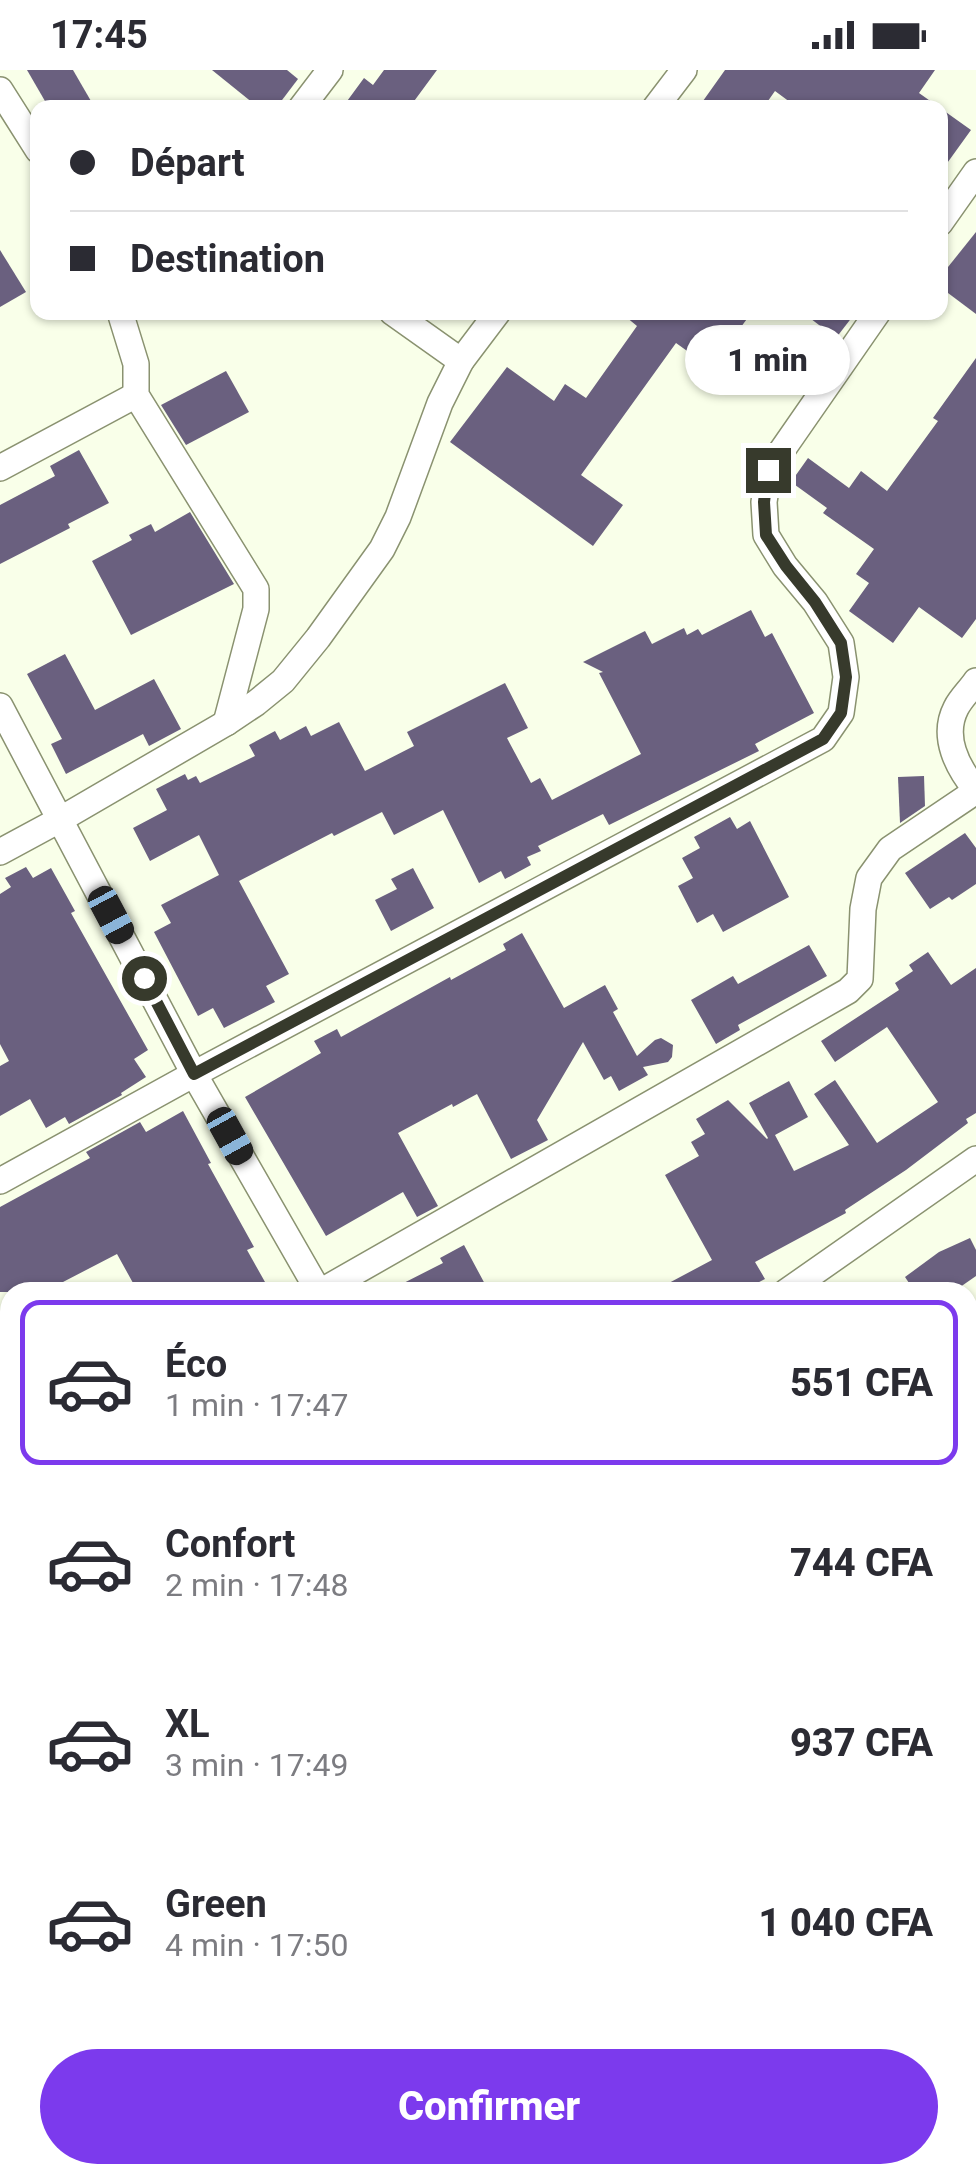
<!DOCTYPE html>
<html lang="fr">
<head>
<meta charset="utf-8">
<style>
	body { margin:0; font-family:Roboto,sans-serif; background:#f7f7f7; color:#2b2b33; height:100vh; display:flex; flex-direction:column; font-size:38px; white-space:nowrap }
	* { box-sizing:border-box; margin:0 }
	p { font-size:32px; color:#7c7c81 }
	.icon { flex:none; width:55px; height:55px; fill:none; stroke:currentColor; stroke-width:2; stroke-linecap:round; stroke-linejoin:round }
	.map { position:relative; flex:1; overflow:hidden }
	.drawer { position:absolute; left:0px; top:1212px; width:978px; height:902px; display:flex; flex-direction:column; background:#fff; border-radius:30px 30px 0 0; box-shadow:0 2px 8px #0004 }
	.drawer>* { flex:none }
	.hud { position:absolute; left:30px; top:30px; width:918px; height:220px; border-radius:20px; box-shadow:0 2px 8px #0004; display:grid; align-content:center; height:220px; padding:0 40px; background:#fff }
	.end { position:absolute; width:45px; height:45px; margin:-22px; border:12px solid #373a2c; background:#fff; box-shadow:0 0 0 5px #fff }
	.from { border-radius:50% }
	.bubble { position:absolute; height:70px; border-radius:35px; background:#fff; box-shadow:0 2px 8px #0004; font-size:32px; font-weight:800; line-height:70px; text-align:center }
	.car { position:absolute; width:30px; height:60px; margin:-30px -15px; border-radius:12px; box-shadow:0 0 8px 2px #0007; background:linear-gradient(#222 24%,#8ab4d8 0 40%,#222 0 76%,#8ab4d8 0 86%,#222 0) }
	.hud b { display:flex; align-items:center; gap:35px; height:95px; font-size:38px }
	.hud b+b { border-top:2px solid #e1e1e2 }
	.hud i { width:25px; height:25px; background:#2b2b33 }
	ul { padding:18px 0 0; list-style:none }
	li { display:flex; align-items:center; gap:30px; height:165px; margin:0 20px 15px; padding:0 20px; border:5px solid transparent; border-radius:20px }
	li div { flex:1 }
	li b { display:block; font-size:38px }
	li em { font-style:normal; font-weight:800 }
	li.selected { border-color:#7c3aed }
	li>.icon { width:90px; height:90px; stroke-width:1.5 }
	.primary-button { display:flex; gap:20px; margin-top:auto; padding:20px 40px }
	.primary-button a { flex:1; height:115px; border-radius:60px; background:#7c3aed; color:#fff; font-size:40px; font-weight:800; line-height:115px; text-align:center }
	.status { display:flex; justify-content:space-between; align-items:center; height:70px; padding:0 50px; background:#fff; direction:ltr }
	.status svg { height:28px; fill:currentColor }
	.map>svg:first-child { display:block }
	.building { fill:#6a607f }
	.lines { fill:none; stroke-linecap:round; stroke-linejoin:round }
	.minor-casing { stroke:#8a9270; stroke-width:28 }
	.minor { stroke:#fff; stroke-width:25 }
	.route { stroke:#373a2c; stroke-width:12 }
</style>
</head>
<body>
<div class="status"><b>17:45</b><svg viewBox="0 0 49 12"><path d="M0 12V9h3v3zM5 12V6h3v6zM10 12V3h3v9zM15 12V0h3v12zM26 1h20v11H26zM47 4h2v5h-2z"/></svg></div>
<div class="map">
<svg width="976" height="2114" viewBox="0 0 976 2114">
	<rect width="100%" height="100%" fill="#f9ffe9"/>
	<g class="building">
		<path d="M27,0H73L95,38H49Z"/>
		<path d="M212,0H287L298,9L276,38H259Z"/>
		<path d="M384,0H437L409,38H342L364,8L373,15Z"/>
		<path d="M725,0H935L919,23L971,60L940,103V38H798L775,21L763,38H698Z"/>
		<path d="M976,162V244L940,217V207Z"/>
		<path d="M0,180L26,222L0,237Z"/>
		<path d="M620,242H752L711,298L676,273L581,405L623,435L593,476L450,372L507,297L554,331L565,314L586,328L637,256Z"/>
		<path d="M802,242H856L836,268Z"/>
		<path d="M976,288V549L962,568L919,537L893,573L849,541L869,513L856,504L874,479L823,443L827,438L791,412L808,388L849,418L861,401L887,421L938,351L933,348Z"/>
		<path d="M226,301L249,342L186,375L161,335Z"/>
		<path d="M79,380L109,433L68,454L70,458L0,494V435L55,406L50,396Z"/>
		<path d="M190,442L234,514L131,565L92,491L132,470L129,465L151,454L155,462Z"/>
		<path d="M751,540L765,567L772,563L814,643L755,674L759,681L609,755L603,744L538,776L541,781L527,787L531,795L505,809L501,801L479,813L443,740L394,765L382,742L334,766L332,763L239,811L289,904L266,916L275,932L224,958L213,938L198,946L154,862L171,853L161,835L219,805L199,765L150,791L133,758L167,740L156,719L185,704L188,710L196,706L200,713L255,686L249,675L275,661L280,670L306,656L311,666L339,652L365,701L414,676L407,662L505,613L528,658L507,668L531,713L540,708L552,730L641,684L599,603L603,602L583,592L645,561L652,574L684,558L687,565L698,559L702,565Z"/>
		<path d="M65,584L95,640L154,609L181,659L149,676L143,664L66,704L51,674L62,669L27,604Z"/>
		<path d="M924,706L925,736L900,753L898,707Z"/>
		<path d="M730,747L737,759L750,751L789,827L723,862L713,844L697,853L678,816L693,808L682,788L700,778L694,767Z"/>
		<path d="M965,763L976,778V814L952,830L949,827L930,839L905,803Z"/>
		<path d="M26,797L33,808L51,798L75,841L71,843L148,980L134,989L146,1007L121,1023L122,1025L69,1054L65,1047L46,1058L30,1029L0,1046V996L9,991L0,974V824L11,817L5,808Z"/>
		<path d="M413,798L434,838L391,861L375,830L397,819L391,809Z"/>
		<path d="M522,863L564,938L605,915L618,939L613,942L637,986L655,970L661,968L673,975L672,987L668,992L643,997L648,1005L619,1021L611,1006L604,1010L583,972L537,1050L548,1070L511,1089L477,1024L453,1037L452,1034L398,1063L438,1136L417,1147L403,1122L326,1166L245,1027L321,983L314,971L337,959L341,967L450,907L451,910L506,880L503,874Z"/>
		<path d="M809,875L827,906L738,955L740,960L716,974L691,930L733,906L738,914Z"/>
		<path d="M928,882L951,915L976,898V1043L966,1049L968,1053L906,1100L845,1140L846,1143L755,1192L765,1209L740,1222H652L712,1190L665,1105L699,1086L691,1072L705,1064L696,1049L728,1030L767,1069L768,1068L749,1033L789,1011L808,1047L775,1065L794,1101L849,1075L814,1024L835,1010L877,1073L938,1032L887,957L835,992L821,971L899,920L895,913L913,901L909,895Z"/>
		<path d="M183,1041L211,1093L208,1094L254,1177L247,1180L265,1212L246,1222H138L117,1184L63,1212L69,1222H0V1137L90,1088L86,1082L140,1052L146,1062Z"/>
		<path d="M970,1168L976,1180V1206L953,1222H915L905,1207L939,1182Z"/>
		<path d="M464,1175L486,1216L473,1222H386L443,1193L440,1188Z"/>
	</g>
	<g class="lines">
		<defs>
			<g id="minor">
				<path d="M0,20L38,80"/>
				<path d="M301,38L330,0"/>
				<path d="M655,38L684,0"/>
				<path d="M940,153L976,102"/>
				<path d="M120,242L136,294V325L256,519V539L226,653"/>
				<path d="M392,242L461,291"/>
				<path d="M0,398L136,325"/>
				<path d="M976,611C970,620 961,628 956,638C941,667 958,698 976,720"/>
				<path d="M0,636L194,1004L319,1222"/>
				<path d="M0,782L61,749L226,653L256,633L283,611L318,568L382,479L398,447L440,333L461,291L498,242"/>
				<path d="M0,1111L194,1004L823,669L841,643L846,607L841,573L815,532L785,496L766,465L764,432L769,399L878,242"/>
				<path d="M320,1222L848,921L860,909L863,839L869,808L890,779L976,721"/>
				<path d="M786,1222L976,1089"/>
				<path d="M0,1398L10,1393"/>
				<path d="M0,1770L10,1764"/>
				<path d="M968,1965L976,1960"/>
				<path d="M250,2105L255,2114"/>
				<path d="M602,2105L607,2114"/>
				<path d="M967,2105L973,2114"/>
				<path d="M697,2114L714,2105"/>
			</g>
		</defs>
		<use href="#minor" class="minor-casing"/>
		<use href="#minor" class="minor"/>
	</g>
	<g class="lines">
		<path class="route" d="M144,908L194,1004L823,669L841,643L846,607L841,573L815,532L786,496L766,465L764,432L768,400"/>
	</g>
</svg>
<i class="end from" style="left:144px;top:908px"></i>
<i class="end" style="left:768px;top:400px"></i>
<div class="bubble" style="left:685px;top:255px;width:165px">1 min</div>
<i class="car" style="left:111px;top:845px;rotate:152deg"></i>
<i class="car" style="left:230px;top:1066px;rotate:151deg"></i>
<div class="hud">
<b><i class="from"></i>Départ</b>
<b><i></i>Destination</b>
</div>
<section class="drawer">
<ul>
<li class="selected"><svg class="icon" aria-label="car" viewBox="0 0 24 24"><path d="M5 17H2v-5l4-1 3-4h7l3 4 3 1v5h-3M9 17h6M6 11h13"/><circle cx="7" cy="17" r="2"/><circle cx="17" cy="17" r="2"/></svg><div><b>Éco</b><p>1 min · 17:47</p></div><em>551 CFA</em></li>
<li><svg class="icon" aria-label="car" viewBox="0 0 24 24"><path d="M5 17H2v-5l4-1 3-4h7l3 4 3 1v5h-3M9 17h6M6 11h13"/><circle cx="7" cy="17" r="2"/><circle cx="17" cy="17" r="2"/></svg><div><b>Confort</b><p>2 min · 17:48</p></div><em>744 CFA</em></li>
<li><svg class="icon" aria-label="car" viewBox="0 0 24 24"><path d="M5 17H2v-5l4-1 3-4h7l3 4 3 1v5h-3M9 17h6M6 11h13"/><circle cx="7" cy="17" r="2"/><circle cx="17" cy="17" r="2"/></svg><div><b>XL</b><p>3 min · 17:49</p></div><em>937 CFA</em></li>
<li><svg class="icon" aria-label="car" viewBox="0 0 24 24"><path d="M5 17H2v-5l4-1 3-4h7l3 4 3 1v5h-3M9 17h6M6 11h13"/><circle cx="7" cy="17" r="2"/><circle cx="17" cy="17" r="2"/></svg><div><b>Green</b><p>4 min · 17:50</p></div><em>1 040 CFA</em></li>
</ul>
<div class="primary-button"><a>Confirmer</a></div>
</section>
</div>
</body>
</html>
